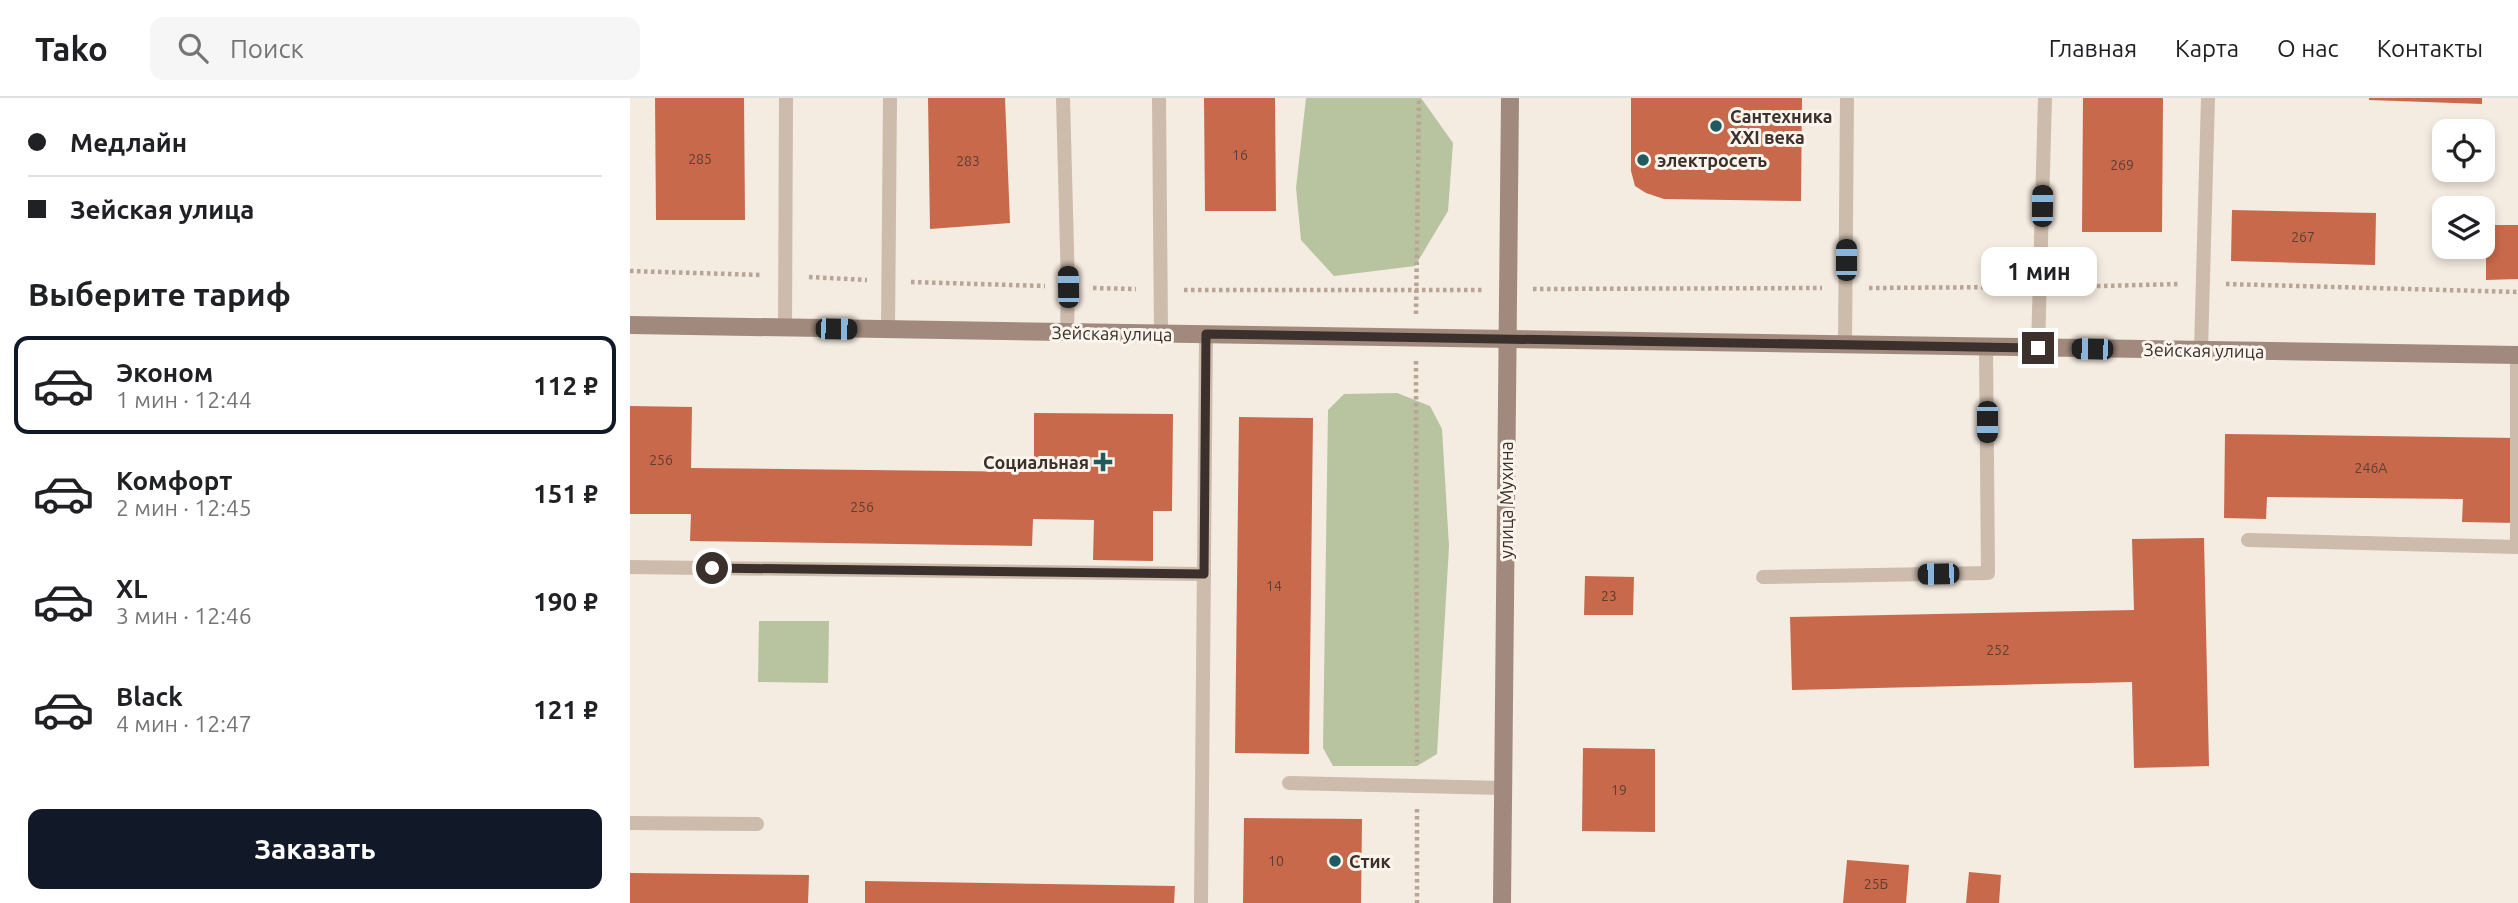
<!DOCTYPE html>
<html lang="ru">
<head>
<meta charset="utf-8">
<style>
	body { margin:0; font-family:Ubuntu,sans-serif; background:#f6f6f6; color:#202124; height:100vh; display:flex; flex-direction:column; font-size:26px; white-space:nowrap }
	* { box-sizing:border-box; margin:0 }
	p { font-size:23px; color:#757577 }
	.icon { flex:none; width:38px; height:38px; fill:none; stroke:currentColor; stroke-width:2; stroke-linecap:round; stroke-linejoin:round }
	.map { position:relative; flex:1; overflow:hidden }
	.sheet { display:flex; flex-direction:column; background:#fff; width:630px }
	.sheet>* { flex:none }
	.top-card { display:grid; align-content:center; height:154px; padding:0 28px; background:#fff }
	.tools { position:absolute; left:1802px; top:21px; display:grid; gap:14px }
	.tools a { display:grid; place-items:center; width:63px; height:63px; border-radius:14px; background:#fff; box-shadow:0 4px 10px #0003; font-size:35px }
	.end { position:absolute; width:32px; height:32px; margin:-16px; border:9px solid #3b302b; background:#fff; box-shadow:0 0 0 4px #fff }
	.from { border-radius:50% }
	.bubble { position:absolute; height:49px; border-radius:14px; background:#fff; box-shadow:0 4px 10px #0003; font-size:23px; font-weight:700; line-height:49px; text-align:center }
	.car { position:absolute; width:21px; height:42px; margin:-21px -10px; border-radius:9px; box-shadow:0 0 5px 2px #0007; background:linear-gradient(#222 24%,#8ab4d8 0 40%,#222 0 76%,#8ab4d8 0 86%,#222 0) }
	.top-card b { display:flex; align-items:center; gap:24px; height:66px; font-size:26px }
	.top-card b+b { border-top:2px solid #e0e0e0 }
	.top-card i { width:18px; height:18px; background:#202124 }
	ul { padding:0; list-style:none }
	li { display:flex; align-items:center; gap:21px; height:98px; margin:0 14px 10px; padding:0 14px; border:4px solid transparent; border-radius:14px }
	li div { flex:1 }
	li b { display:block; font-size:26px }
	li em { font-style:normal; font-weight:700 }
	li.current { border-color:#111827 }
	li>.icon { width:63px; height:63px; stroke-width:1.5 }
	h2 { padding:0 28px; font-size:32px; line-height:84px }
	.button { display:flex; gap:14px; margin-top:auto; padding:14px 28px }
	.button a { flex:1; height:80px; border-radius:14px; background:#111827; color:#fff; font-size:28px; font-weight:700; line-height:80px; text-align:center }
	header { display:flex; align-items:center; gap:42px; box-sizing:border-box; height:98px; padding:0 35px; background:#fff; border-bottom:2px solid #e0e0e0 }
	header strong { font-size:33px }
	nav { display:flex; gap:38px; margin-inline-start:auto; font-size:24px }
	.search { width:490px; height:63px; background:#f6f6f6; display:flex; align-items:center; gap:18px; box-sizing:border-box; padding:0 24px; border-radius:14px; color:#757577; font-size:26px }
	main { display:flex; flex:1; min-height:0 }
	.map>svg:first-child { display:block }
	.green { fill:#b8c4a0 }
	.building { fill:#c8694b }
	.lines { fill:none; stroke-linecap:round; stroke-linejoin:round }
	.path { stroke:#b9a596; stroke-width:4.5; stroke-dasharray:3.5 3.5; stroke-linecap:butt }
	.lane { stroke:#cdbbac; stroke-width:14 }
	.secondary { stroke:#a18a7d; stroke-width:18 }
	.route { stroke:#3b302b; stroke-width:9 }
	.poi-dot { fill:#1f5a5e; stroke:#fbf5ee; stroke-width:2.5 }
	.labels { text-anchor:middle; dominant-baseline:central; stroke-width:6; stroke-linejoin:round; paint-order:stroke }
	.number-label { font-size:14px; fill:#5e3e33 }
	.poi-label { font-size:18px; font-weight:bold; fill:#3b302b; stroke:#fbf5ee; text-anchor:start }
	.street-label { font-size:18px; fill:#3b302b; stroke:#fbf5ee }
</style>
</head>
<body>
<header>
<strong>Tako</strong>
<div class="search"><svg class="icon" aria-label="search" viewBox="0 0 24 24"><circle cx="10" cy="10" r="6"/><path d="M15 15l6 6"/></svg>Поиск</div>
<nav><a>Главная</a><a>Карта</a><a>О нас</a><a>Контакты</a></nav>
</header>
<main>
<section class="sheet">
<div class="top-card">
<b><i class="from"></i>Медлайн</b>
<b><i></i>Зейская улица</b>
</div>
<h2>Выберите тариф</h2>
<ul>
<li class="current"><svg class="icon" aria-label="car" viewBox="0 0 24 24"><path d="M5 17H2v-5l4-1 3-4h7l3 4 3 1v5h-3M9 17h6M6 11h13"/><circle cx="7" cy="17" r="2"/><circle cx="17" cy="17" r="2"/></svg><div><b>Эконом</b><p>1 мин · 12:44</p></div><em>112 ₽</em></li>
<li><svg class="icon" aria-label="car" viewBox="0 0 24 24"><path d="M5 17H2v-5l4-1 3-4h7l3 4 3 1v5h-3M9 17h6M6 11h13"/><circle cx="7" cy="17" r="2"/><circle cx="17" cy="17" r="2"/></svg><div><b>Комфорт</b><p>2 мин · 12:45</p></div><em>151 ₽</em></li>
<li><svg class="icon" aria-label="car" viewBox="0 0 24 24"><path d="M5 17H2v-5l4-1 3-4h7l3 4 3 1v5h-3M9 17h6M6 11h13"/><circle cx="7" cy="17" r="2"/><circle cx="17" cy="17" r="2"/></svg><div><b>XL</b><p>3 мин · 12:46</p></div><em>190 ₽</em></li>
<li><svg class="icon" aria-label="car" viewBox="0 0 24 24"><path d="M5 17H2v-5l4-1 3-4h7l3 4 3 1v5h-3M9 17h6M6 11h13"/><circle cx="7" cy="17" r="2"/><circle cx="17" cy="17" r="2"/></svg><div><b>Black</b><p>4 мин · 12:47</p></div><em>121 ₽</em></li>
</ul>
<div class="button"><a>Заказать</a></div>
</section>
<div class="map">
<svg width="1888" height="805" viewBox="0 0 1888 805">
	<rect width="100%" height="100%" fill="#f4ebe1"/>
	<g class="green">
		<path d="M676,0H791L823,45L818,113L785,168L704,178L671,142L666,90Z"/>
		<path d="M767,295L800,308L812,331L819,448L807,656L787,668H703L693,650L698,312L714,296Z"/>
		<path d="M129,523H199L198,585L128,584Z"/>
	</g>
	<g class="building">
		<path d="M25,0H114L115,122H26Z"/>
		<path d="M298,0H375L380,125L300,131Z"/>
		<path d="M574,0H645L646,113H575Z"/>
		<path d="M1001,0H1172L1171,103L1034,101L1016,95L1005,88L1001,73Z"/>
		<path d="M1453,0H1533L1532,134H1452Z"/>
		<path d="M1739,0H1852V6L1739,2Z"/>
		<path d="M1602,112L1746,115L1745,167L1601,163Z"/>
		<path d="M1856,127H1888V181L1856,182Z"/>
		<path d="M0,308L62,309L61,370L404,374V315L543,316L542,413H523V463L463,462L464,422L403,421L402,448L60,443L61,416H0Z"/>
		<path d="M609,319L683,320L679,656L605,655Z"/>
		<path d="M1595,336L1888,340L1887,425L1832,424L1833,401L1637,399L1636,421L1594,420Z"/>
		<path d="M1574,440L1579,668L1504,670L1502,584L1162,592L1160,519L1504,512L1502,441Z"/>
		<path d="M955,478L1004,479L1003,517H954Z"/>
		<path d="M953,650L1025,651V734L952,733Z"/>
		<path d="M614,720L732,721L731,805H613Z"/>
		<path d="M1217,762L1279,767L1276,805H1213Z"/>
		<path d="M1339,774L1371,777L1369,805H1336Z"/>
		<path d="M0,775L179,777L178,805H0Z"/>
		<path d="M235,783L545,788L544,805H235Z"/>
	</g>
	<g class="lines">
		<g class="path">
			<path d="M0,173L132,177"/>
			<path d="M179,179L237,182"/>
			<path d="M281,184L415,188"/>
			<path d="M1596,186L1888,194"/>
			<path d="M1432,189L1549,186"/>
			<path d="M463,190L506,191"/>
			<path d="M1239,190L1388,189"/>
			<path d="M903,191L1192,190"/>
			<path d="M554,192H853"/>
			<path d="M786,216L789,0"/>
			<path d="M786,263L787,664"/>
			<path d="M787,711V805"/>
		</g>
		<g class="lane">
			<path d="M433,0L438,189L437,234"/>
			<path d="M529,0L531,236"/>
			<path d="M155,230L156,0"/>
			<path d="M258,231L260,0"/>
			<path d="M1215,246L1217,0"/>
			<path d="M1408,250L1415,0"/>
			<path d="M1571,252L1578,0"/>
			<path d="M1618,442L1887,449V257"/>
			<path d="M0,469L574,476"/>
			<path d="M1133,479L1358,475L1356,249"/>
			<path d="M659,685L873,690"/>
			<path d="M0,725L127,726"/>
			<path d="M571,805L576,236"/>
		</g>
		<g class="secondary">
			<path d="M0,227L1888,257"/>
			<path d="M872,805L880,0"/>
		</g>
	</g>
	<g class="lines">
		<path class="route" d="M82,470L574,476L576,236L1408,250"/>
	</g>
	<g class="poi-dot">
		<circle cx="1086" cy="28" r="7"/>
		<circle cx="1013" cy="62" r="7"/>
		<path d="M469.5 353.5h7v7h7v7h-7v7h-7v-7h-7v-7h7z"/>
		<circle cx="705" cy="763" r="7"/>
	</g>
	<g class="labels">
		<g class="number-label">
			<text x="610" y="57">16</text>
			<text x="70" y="61">285</text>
			<text x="338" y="63">283</text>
			<text x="1492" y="67">269</text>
			<text x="1673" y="139">267</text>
			<text x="31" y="362">256</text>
			<text x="1741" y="370">246А</text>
			<text x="232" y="409">256</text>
			<text x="644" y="488">14</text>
			<text x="979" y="498">23</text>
			<text x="1368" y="552">252</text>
			<text x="989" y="692">19</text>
			<text x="646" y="763">10</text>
			<text x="1246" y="786">25Б</text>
		</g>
		<g class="poi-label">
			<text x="1100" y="18">Сантехника<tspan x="1100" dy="21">XXI века</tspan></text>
			<text x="1027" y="62">электросеть</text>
			<text x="459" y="364" text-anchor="end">Социальная</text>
			<text x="719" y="763">Стик</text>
		</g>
		<g class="street-label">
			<text transform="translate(482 235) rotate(1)">Зейская улица</text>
			<text transform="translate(1574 252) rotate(1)">Зейская улица</text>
			<text transform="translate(876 402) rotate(-90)">улица Мухина</text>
		</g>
	</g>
</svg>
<div class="tools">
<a><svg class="icon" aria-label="locate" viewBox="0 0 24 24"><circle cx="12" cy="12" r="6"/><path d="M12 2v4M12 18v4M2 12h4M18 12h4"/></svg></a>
<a><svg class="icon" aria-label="layers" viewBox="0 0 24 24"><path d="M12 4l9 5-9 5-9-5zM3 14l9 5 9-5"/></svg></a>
</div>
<i class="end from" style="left:82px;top:470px"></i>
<i class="end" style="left:1408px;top:250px"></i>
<div class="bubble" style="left:1351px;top:149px;width:116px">1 мин</div>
<i class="car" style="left:1412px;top:108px;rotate:1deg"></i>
<i class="car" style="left:1216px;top:162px;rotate:0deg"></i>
<i class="car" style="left:438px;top:189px;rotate:359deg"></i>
<i class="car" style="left:206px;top:231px;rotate:91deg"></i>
<i class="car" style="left:1462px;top:251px;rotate:271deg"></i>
<i class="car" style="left:1357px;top:324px;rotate:180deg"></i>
<i class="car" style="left:1308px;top:476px;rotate:269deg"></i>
</div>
</main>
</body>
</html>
